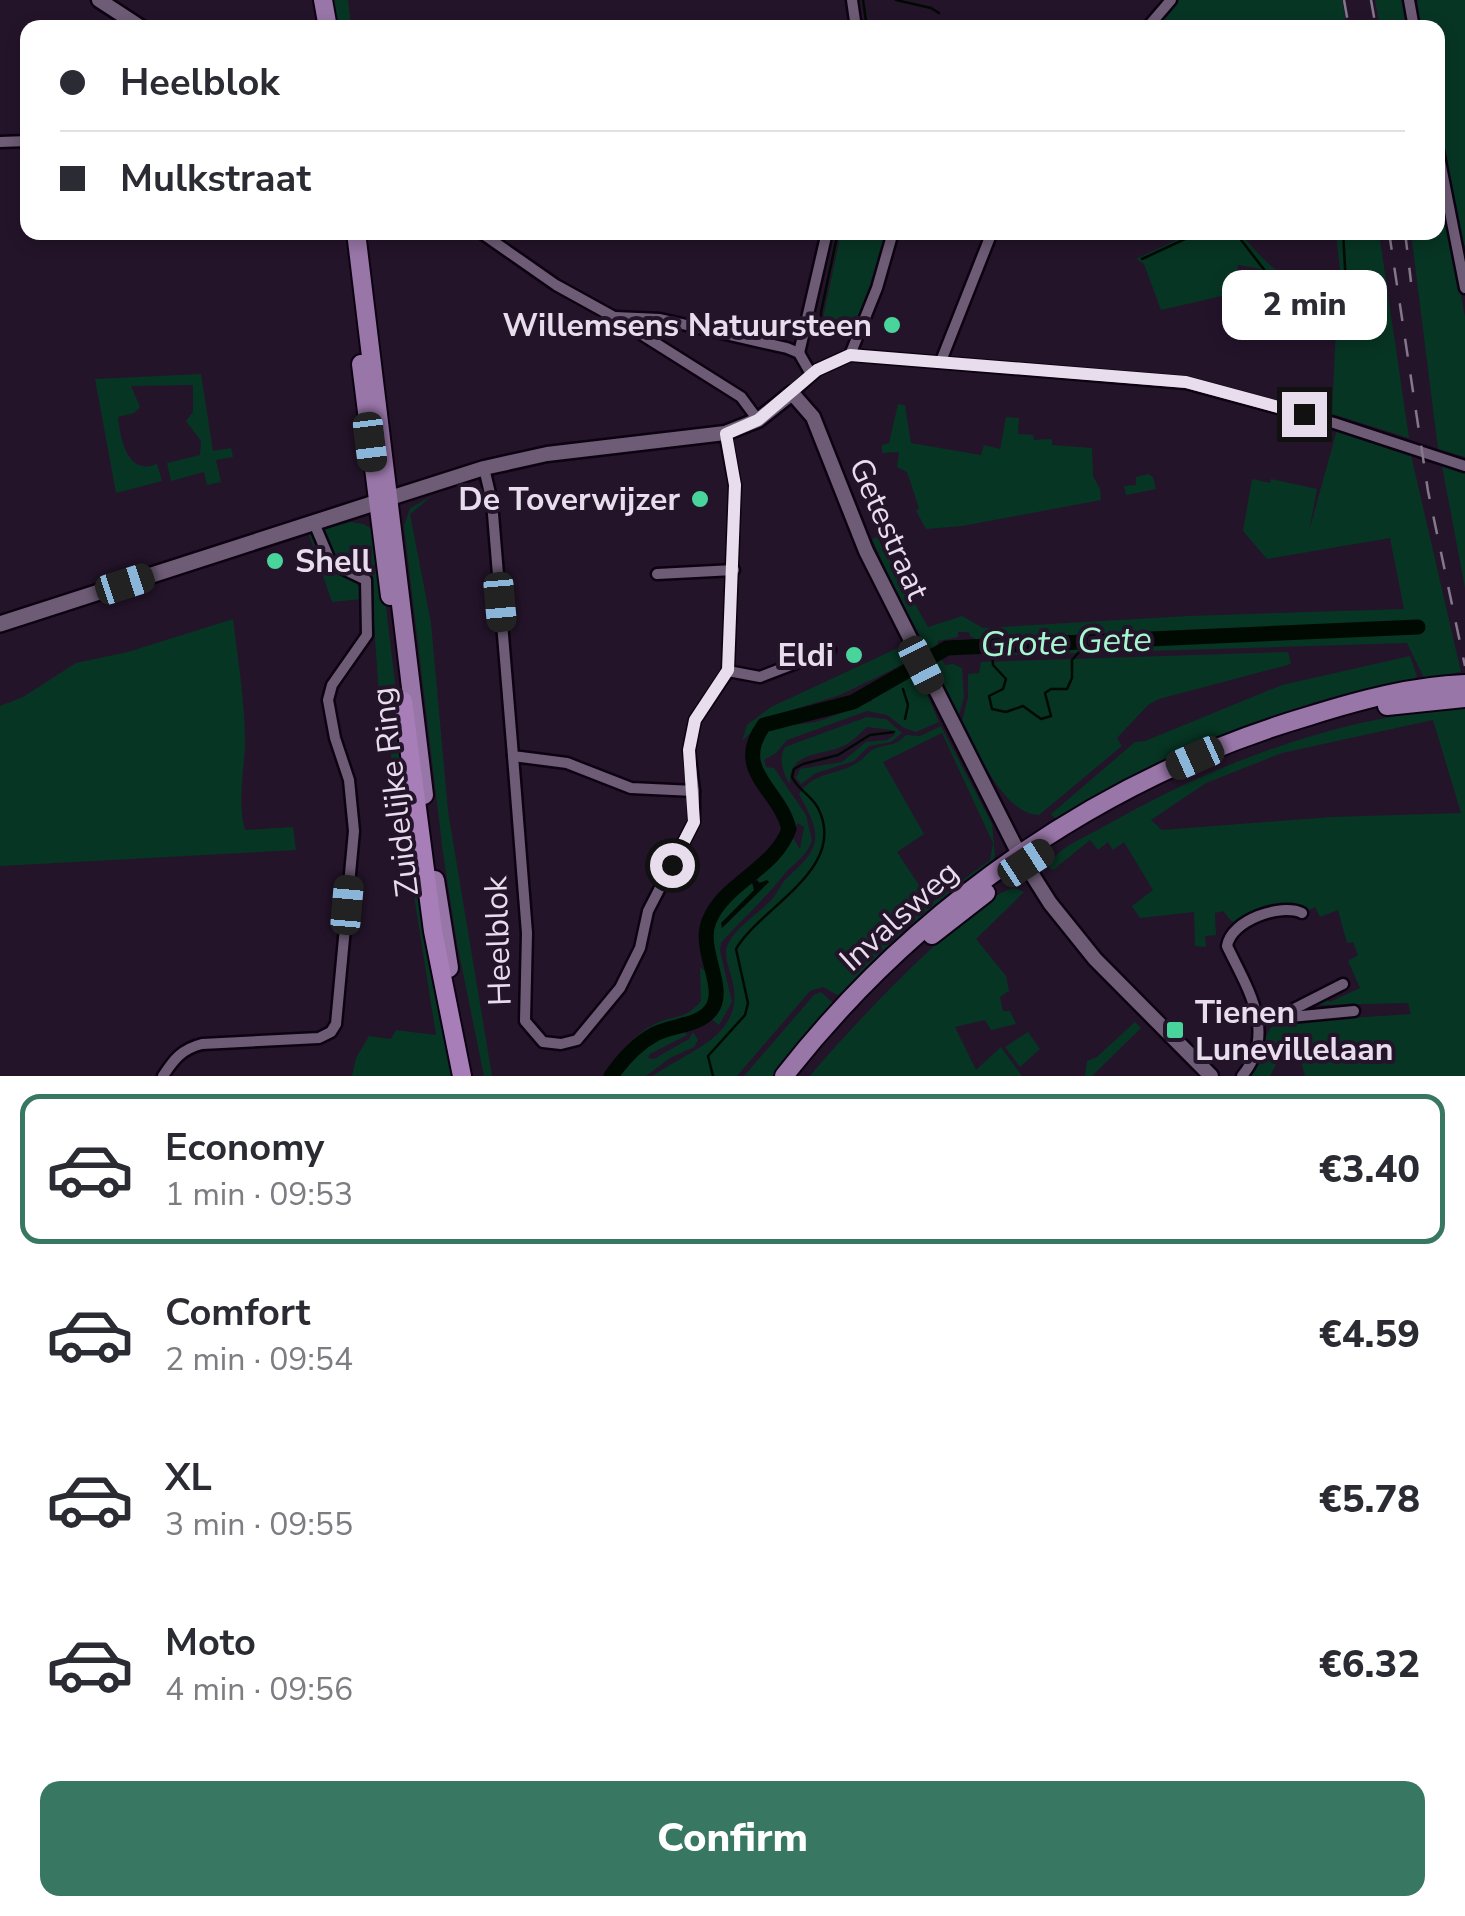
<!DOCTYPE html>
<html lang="en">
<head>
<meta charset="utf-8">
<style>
	body { margin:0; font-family:"Nunito Sans",sans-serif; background:#f2f2f3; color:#2b2b33; height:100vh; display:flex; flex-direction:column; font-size:38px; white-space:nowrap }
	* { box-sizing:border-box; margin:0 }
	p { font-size:32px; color:#7c7c81 }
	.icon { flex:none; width:55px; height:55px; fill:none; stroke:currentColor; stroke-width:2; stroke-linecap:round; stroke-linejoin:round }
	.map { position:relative; height:1076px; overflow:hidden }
	.sheet { display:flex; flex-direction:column; background:#fff; flex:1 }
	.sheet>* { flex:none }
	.banner { position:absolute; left:20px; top:20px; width:1425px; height:220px; border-radius:20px; box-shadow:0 5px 15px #0003; display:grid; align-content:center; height:220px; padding:0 40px; background:#fff }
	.end { position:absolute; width:45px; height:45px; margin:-22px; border:12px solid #e8dded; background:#111; box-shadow:0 0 0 5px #111 }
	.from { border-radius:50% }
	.bubble { position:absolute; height:70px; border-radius:20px; background:#fff; box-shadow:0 5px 15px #0003; font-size:32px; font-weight:800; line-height:70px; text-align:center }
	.car { position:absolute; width:30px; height:60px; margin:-30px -15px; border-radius:12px; box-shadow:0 0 8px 2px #0007; background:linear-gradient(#222 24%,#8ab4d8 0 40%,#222 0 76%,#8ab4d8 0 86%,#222 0) }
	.banner b { display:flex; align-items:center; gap:35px; height:95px; font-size:38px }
	.banner b+b { border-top:2px solid #e1e1e2 }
	.banner i { width:25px; height:25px; background:#2b2b33 }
	ul { padding:18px 0 0; list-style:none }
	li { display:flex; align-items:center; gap:30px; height:150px; margin:0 20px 15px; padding:0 20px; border:5px solid transparent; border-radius:20px }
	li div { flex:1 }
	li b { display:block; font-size:38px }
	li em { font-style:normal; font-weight:800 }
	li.selected { border-color:#387762 }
	li>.icon { width:90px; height:90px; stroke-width:1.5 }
	.primary-button { display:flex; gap:20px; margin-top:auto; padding:20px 40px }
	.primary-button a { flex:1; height:115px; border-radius:20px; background:#387762; color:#fff; font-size:40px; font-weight:800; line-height:115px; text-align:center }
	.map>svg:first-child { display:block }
	.green { fill:#073524; fill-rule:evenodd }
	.water { fill:#000a03 }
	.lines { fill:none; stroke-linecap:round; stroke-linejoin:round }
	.stream { stroke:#000a03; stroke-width:2.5 }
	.river { stroke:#000a03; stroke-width:15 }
	.minor-casing { stroke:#0d0212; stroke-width:15 }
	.tertiary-casing { stroke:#0d0212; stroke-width:19 }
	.secondary-casing { stroke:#0d0212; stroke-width:20 }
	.primary-casing { stroke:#0d0212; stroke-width:22 }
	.trunk-casing { stroke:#0d0212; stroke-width:22 }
	.minor { stroke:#6e5c76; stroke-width:10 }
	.tertiary { stroke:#6e5c76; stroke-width:14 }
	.secondary { stroke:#6e5c76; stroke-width:15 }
	.primary { stroke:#9976a8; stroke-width:18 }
	.trunk { stroke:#a77eb8; stroke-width:18 }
	.rail { stroke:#85788b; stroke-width:2.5; stroke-dasharray:18 18; stroke-linecap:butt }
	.route { stroke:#e8dded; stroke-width:12 }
	.poi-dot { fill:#49d49c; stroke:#24142a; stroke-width:4 }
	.labels { text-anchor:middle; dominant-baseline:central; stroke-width:8; stroke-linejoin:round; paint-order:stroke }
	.poi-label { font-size:32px; font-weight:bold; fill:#e8dded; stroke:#24142a; text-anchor:end }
	.street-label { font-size:32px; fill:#e8dded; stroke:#24142a }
	.water-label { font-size:35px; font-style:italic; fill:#a5f7cf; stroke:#24142a }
</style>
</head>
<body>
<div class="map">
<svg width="1465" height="1076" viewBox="0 0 1465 1076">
	<rect width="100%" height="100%" fill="#24142a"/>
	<g class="green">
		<path d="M333,0H348L351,27H337Z"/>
		<path d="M1176,0H1342L1347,27H1153Z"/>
		<path d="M1375,0H1403L1409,27H1380Z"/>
		<path d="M1418,0H1465V245L1461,246L1438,126V28L1419,27L1416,6Z"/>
		<path d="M1438,172L1465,317V457L1438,449L1411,233L1438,232Z"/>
		<path d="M841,233H888L872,290L856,333L844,331L830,334V321L823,319Z"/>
		<path d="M1191,233H1240C1271,269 1293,292 1343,298L1336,233H1379L1409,438L1332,414L1337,306L1259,298L1261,269L1238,265L1235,293L1161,310L1144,264L1136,259Z"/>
		<path d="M201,374L213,451L231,448L233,457L216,460L221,482L207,485L204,472L171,481L167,463L200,455L201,441L186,421L193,412V385L131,386L140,407L134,413L118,417C120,435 126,477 157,464L162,481L116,493L95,379Z"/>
		<path d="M898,404L905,405L911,443L981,455L984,445L1000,449L1006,417L1019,418L1018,434L1033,435L1034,440L1052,439V445L1092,448L1093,476L1100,489L1101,500L962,526L926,529L916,511L919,508L907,472L897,467L899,452L882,453V445L889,443Z"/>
		<path d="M1337,430L1411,455L1461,672L1424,678L1407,643L983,656L982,650L1416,633L1420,630L1419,625L1412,623L982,642L970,636L969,632H958V637L938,641L937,647L927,652L919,645L872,539L877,537L928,627L962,616L983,628L1188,616L1404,609L1390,538L1267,559L1243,531L1252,479L1270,483L1271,479L1317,489L1309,531Z"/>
		<path d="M1442,466L1465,473V588Z"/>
		<path d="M1148,474L1153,477L1156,489L1126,495L1124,486L1136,485V477Z"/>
		<path d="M432,496L410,514L431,623L448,811L492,1076H484L457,943L443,853L404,526L410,508Z"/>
		<path d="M351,522L363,524L377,531L419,885L454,1076H352L356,1058L369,1036L391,1039L396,1030L436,1035L395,775L379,695L371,580L333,560L321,532L323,529Z"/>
		<path d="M314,531C317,541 320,556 327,564C340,578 362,575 362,599L332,602L308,532Z"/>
		<path d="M233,619C238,660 245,702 245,744C244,774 237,801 245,830L293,827L296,850L0,866V706L23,697L76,663L128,652Z"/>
		<path d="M900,647L908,662L840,695L766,718L742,741L747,725L771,707Z"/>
		<path d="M1288,652L1291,664L1159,699L1148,705L1117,738L1122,746L1039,815C1003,814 977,750 962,721L968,697V674L979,673L981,662Z"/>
		<path d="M939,656L945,665L953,664L962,668L964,697L959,715L929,664Z"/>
		<path d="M1410,656L1417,676L1413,680C1286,700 1166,755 1055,819L1051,814L1135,742L1145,741L1282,685Z"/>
		<path d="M912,670L919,676L939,722L916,732L904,728L887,715L867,711L787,740L776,753L764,760L766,767L774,768L806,815L812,840C806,858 793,863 782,877C763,901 741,920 721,943L720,951L732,1002L719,1025L710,1018C732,984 697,950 715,918C723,905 737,894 747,883L752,882L754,890L761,883L757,880C768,865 781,852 792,836L800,849L804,827L798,823L794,829C790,795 749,777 759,739C774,721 798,727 819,721C837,716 854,707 872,701L871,698L898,683Z"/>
		<path d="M1448,709H1465V1076H1305L1300,1058L1279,1059L1270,1076H1250C1262,1059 1262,1037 1274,1023L1411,1014L1408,1003L1319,1005L1323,998L1330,1002L1360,988L1348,961L1358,955L1353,942L1347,943L1338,910L1320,917L1315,907L1303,913L1300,907L1234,924L1223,911L1215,913L1216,935L1205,936L1206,947L1195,946L1194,912L1140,918L1132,906L1153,890L1124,842L1113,850L1108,842L1098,850L1090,840L1053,870L1049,867C1056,847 1085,838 1103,827C1210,766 1325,721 1448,709ZM1433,720L1461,813L1332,817L1162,830L1151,820L1206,783L1282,753Z"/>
		<path d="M867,717L886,719L902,733L891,742L869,746L854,761L816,773L801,784L796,778L800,769L842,762L866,742L887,740L895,735L892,730L867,727C860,733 854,740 847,744C825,757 788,749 790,784C783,774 778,758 785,747Z"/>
		<path d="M941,726L992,824L995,856L990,866L902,935L841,997L823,987L810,991L737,1076H653C690,1049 747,1036 732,979C729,967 722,953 729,942C738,925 760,913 773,898C779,890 783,880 791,874C825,844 819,831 799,794C814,771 836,776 857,763C864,759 868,751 876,748C889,744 896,746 906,735L920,736ZM942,733L993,843L990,860L931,903L897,852L924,834L883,762Z"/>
		<path d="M1014,888L1024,892L976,939L1006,976L1009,991L1000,997L1003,1011H1010L1016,1024L991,1030L985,1020L955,1027L976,1070L1001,1047L1022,1076H810C839,1040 975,894 1014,888Z"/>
		<path d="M700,967C708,973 711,977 712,987C717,1021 672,1020 651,1030C639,1036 628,1046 617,1055C630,1043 641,1030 657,1023C678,1014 685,1020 701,1001Z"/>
		<path d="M821,992L833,1003L774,1076H744L814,995Z"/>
		<path d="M1135,1022L1141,1028L1092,1076H1085L1087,1061L1097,1057Z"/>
		<path d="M683,1030L687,1035L650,1054L648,1058L654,1059L689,1039L693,1032L698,1040L694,1047L670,1058L646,1076H616C634,1053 654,1037 683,1030Z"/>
		<path d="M1028,1032L1040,1049L1020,1067L1005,1047Z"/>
	</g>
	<path class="water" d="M757,880L759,883L767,880L769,882L722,928L721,923L754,890L752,882Z"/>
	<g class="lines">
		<g class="stream">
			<path d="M863,0L867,28"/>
			<path d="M896,0L931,8L939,13"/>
			<path d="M964,23L984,28"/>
			<path d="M1235,232L1286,298L1310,291L1324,299L1347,302L1343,232"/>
			<path d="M1142,259L1200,232"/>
			<path d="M821,335V312L838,232"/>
			<path d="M992,647L993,665L1006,679L1003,689L989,696L992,709L1006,712L1023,706L1041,719L1051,716L1045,693L1051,689H1067L1072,678V660L1088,642"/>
			<path d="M932,649L935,654"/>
			<path d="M895,678L899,682"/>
			<path d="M903,689L908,705L905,719"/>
			<path d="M713,1076L708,1056L745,1015L748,1003L736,949C760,907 849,869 818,808C811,795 798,790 792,777L794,769L803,764L838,755L870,735L894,732"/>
		</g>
		<path class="river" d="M611,1076C623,1059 636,1044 655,1034C672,1025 699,1026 711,1010C728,988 697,950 709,921C724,883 775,869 789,829C779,788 731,771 764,725L853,702L947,648L1418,627"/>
		<defs>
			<g id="minor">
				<path d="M852,0L856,28"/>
				<path d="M1409,0L1414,28"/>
				<path d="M1147,28L1171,0"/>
				<path d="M0,142L28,141"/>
				<path d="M1438,151L1465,288"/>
				<path d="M480,232L556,285L614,317L741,397L758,420"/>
				<path d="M615,317L660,319L787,348L799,353L811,374"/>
				<path d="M799,353L827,232"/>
				<path d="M850,355L877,288L893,232"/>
				<path d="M941,361L992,232"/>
				<path d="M792,393L817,370L850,355L1186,383L1334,423L1465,466"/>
				<path d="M484,468L492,502L513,756L567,763L631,788L694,791L689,750L695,720L728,671L735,485L725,433"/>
				<path d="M657,574L734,570"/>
				<path d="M728,671L760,677L830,650"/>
				<path d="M513,756L527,933L525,1021L543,1042L561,1044L577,1040L620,988L640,948L648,911L694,822V791"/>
				<path d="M1286,1013L1343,984"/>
				<path d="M1259,1020L1354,1011"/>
				<path d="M163,1076C174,1059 182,1049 202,1044L319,1038L331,1032L336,1024L354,831L349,780L335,738L328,700L332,685L367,635L366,580L331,563L314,523"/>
				<path d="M1242,1076C1278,1033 1247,988 1227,946C1231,920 1281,903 1302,913"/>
			</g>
			<g id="tertiary">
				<path d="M99,0L142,28"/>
				<path d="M390,498L484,468L547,454L725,433L758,420L792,393L813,417L866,551L1019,854L1050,903L1095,959L1211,1076"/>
			</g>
			<path id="secondary" d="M0,624L387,499"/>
			<g id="primary">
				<path d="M323,0L328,28"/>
				<path d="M356,232L424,795"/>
				<path d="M361,364L390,596"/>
				<path d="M1387,706L1465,698"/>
				<path d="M435,880L449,968"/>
				<path d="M932,935L986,893"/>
				<path d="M784,1076C917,906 1102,777 1309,716C1360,700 1412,686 1465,684"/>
			</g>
			<path id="trunk" d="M403,701L433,931L462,1076"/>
		</defs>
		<use href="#minor" class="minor-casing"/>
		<use href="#tertiary" class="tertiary-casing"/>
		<use href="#secondary" class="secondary-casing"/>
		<use href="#primary" class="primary-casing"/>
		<use href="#trunk" class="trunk-casing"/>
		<use href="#minor" class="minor"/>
		<use href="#tertiary" class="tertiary"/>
		<use href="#secondary" class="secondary"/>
		<use href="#primary" class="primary"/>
		<use href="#trunk" class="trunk"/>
		<g class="rail">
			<path d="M1344,0L1349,28"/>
			<path d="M1371,0L1376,28"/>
			<path d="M1389,232L1428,491L1465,666"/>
			<path d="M1405,232L1411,282"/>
		</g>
	</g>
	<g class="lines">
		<path class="route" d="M672,865L694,822L689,750L695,720L728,670L735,485L726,434L758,420L817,370L850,355L1186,382L1304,414"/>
	</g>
	<g class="poi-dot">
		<circle cx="892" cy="325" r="10"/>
		<circle cx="700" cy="499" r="10"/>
		<circle cx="275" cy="561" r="10"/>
		<circle cx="854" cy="655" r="10"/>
		<rect x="1165" y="1020" width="20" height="20" rx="5"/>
	</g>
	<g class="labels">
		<g class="poi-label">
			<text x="872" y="325">Willemsens Natuursteen</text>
			<text x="680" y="499">De Toverwijzer</text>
			<text x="295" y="561" text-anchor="start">Shell</text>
			<text x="834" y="655">Eldi</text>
			<text x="1195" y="1012" text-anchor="start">Tienen<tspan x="1195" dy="37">Lunevillelaan</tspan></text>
		</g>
		<g class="street-label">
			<text transform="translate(889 529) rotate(66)">Getestraat</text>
			<text transform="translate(395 792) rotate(-97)">Zuidelijke Ring</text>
			<text transform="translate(899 916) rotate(-42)">Invalsweg</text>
			<text transform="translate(498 941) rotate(-92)">Heelblok</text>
		</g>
		<g class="water-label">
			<text transform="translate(1066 642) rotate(-2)">Grote Gete</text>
		</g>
	</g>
</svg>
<i class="end from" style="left:672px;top:865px"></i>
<i class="end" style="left:1304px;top:414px"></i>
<div class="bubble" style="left:1222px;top:270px;width:165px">2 min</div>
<i class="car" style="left:370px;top:442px;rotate:173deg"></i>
<i class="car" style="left:125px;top:584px;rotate:72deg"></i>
<i class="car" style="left:500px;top:602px;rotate:175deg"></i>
<i class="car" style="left:921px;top:665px;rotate:153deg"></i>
<i class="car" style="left:1195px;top:758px;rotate:246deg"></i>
<i class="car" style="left:1026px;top:863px;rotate:57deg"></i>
<i class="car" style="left:347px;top:905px;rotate:5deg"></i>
<div class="banner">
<b><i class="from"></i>Heelblok</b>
<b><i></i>Mulkstraat</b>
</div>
</div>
<section class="sheet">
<ul>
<li class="selected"><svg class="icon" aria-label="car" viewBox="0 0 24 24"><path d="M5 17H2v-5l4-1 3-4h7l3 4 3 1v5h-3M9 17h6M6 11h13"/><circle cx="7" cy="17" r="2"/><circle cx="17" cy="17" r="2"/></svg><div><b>Economy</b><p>1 min · 09:53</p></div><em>€3.40</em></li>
<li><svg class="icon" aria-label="car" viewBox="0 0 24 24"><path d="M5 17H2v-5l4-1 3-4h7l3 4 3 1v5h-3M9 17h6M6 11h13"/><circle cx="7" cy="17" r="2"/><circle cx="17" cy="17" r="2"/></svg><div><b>Comfort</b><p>2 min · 09:54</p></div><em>€4.59</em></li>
<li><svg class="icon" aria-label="car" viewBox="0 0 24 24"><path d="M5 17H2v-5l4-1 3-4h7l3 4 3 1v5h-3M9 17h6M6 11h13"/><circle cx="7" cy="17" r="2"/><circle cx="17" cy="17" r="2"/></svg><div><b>XL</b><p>3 min · 09:55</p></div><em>€5.78</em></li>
<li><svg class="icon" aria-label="car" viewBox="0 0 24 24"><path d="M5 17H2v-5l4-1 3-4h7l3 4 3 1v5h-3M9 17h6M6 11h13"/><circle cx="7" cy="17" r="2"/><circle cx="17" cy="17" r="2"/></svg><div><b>Moto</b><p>4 min · 09:56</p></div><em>€6.32</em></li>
</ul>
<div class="primary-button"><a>Confirm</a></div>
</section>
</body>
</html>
